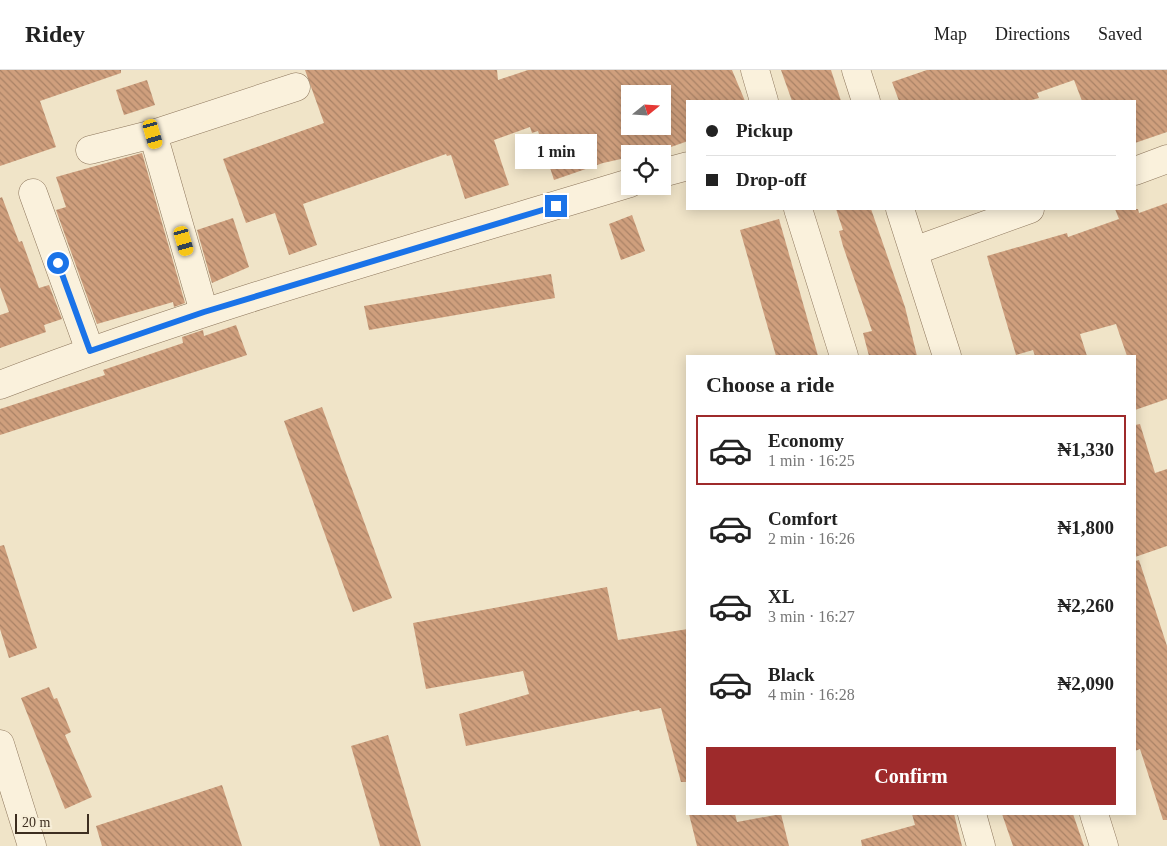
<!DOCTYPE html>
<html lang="en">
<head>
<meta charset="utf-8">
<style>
	body { margin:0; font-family:"Times New Roman",serif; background:#f6f6f6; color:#222; height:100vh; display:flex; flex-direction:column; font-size:19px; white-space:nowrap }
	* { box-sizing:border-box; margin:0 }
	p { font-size:16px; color:#767676 }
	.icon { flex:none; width:28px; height:28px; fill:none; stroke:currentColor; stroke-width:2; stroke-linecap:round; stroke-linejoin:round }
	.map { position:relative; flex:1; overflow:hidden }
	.panel { position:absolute; left:686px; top:285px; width:450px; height:460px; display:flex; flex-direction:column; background:#fff; border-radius:0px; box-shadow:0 2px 12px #0003 }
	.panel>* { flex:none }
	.hud { position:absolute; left:686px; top:30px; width:450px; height:110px; border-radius:0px; box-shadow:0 2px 12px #0003; display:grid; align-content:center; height:110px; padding:0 20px; background:#fff }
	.needle { width:32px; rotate:72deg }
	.fabs { position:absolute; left:621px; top:15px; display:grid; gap:10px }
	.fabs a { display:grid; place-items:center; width:50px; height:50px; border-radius:0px; background:#fff; box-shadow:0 2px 12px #0003; font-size:25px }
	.scale { position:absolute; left:15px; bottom:12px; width:74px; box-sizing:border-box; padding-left:5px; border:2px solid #3d2e20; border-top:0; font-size:14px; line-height:18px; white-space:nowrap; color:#3d2e20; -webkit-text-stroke:4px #f7eed8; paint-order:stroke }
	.end { position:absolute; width:22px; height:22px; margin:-11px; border:6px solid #1a73e8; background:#fff; box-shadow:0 0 0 2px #fff }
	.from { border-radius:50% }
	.bubble { position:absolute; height:35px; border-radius:0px; background:#fff; box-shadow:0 2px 12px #0003; font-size:16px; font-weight:600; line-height:35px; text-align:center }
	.car { position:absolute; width:15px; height:30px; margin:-15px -8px; border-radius:6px; box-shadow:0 0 4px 1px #0007; background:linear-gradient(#f5c518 24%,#345 0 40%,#f5c518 0 76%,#345 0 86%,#f5c518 0) }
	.hud b { display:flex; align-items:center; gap:18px; height:48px; font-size:19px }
	.hud b+b { border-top:1px solid #e0e0e0 }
	.hud i { width:12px; height:12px; background:#222 }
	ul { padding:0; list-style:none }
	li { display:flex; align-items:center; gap:15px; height:70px; margin:0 10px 8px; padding:0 10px; border:2px solid transparent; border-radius:0px }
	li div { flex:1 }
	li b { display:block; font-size:19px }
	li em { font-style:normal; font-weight:600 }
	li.active { border-color:#9e2a2b }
	li>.icon { width:45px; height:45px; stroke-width:1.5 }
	h2 { padding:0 20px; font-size:22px; line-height:60px }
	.button { display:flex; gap:10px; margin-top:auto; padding:10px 20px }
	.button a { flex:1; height:58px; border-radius:0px; background:#9e2a2b; color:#fff; font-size:20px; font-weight:600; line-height:58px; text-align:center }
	header { display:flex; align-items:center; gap:30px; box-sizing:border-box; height:70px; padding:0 25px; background:#fff; border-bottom:1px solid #e0e0e0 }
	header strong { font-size:24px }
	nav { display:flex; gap:28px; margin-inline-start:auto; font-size:18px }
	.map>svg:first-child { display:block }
	.building { fill:url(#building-back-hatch); fill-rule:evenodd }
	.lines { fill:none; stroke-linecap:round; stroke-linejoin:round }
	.minor-casing { stroke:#8d765c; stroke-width:29 }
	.minor { stroke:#faf1dc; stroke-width:28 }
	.route { stroke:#1a73e8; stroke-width:6 }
</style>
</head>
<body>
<header>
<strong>Ridey</strong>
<nav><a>Map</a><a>Directions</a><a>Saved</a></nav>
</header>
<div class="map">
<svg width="1167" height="776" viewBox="0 0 1167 776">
	<defs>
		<pattern id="building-back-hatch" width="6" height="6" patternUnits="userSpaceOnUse" patternTransform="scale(1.25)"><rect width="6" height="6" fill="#cf9f7d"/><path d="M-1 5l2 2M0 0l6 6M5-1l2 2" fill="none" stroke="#a98266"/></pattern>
	</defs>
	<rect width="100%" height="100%" fill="#f0e4c8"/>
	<g class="building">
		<path d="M0,0H121V3L40,31L56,77L0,96Z"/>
		<path d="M305,0H497L498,10L528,0H732L745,31H688V71L651,84L646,82L630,84V87L603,93L554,110L538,61L532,63L530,57L494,70L509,115L465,129L451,85L447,86L446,84L303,134L317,175L289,185L275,143L246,153L223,89L324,53ZM630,24H662V56H630Z"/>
		<path d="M781,0H831L841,31H792Z"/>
		<path d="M927,0H1167V62L1135,73V31H1082L1074,10L1037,23L1039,28L1028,31H899L892,12Z"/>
		<path d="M147,10L155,35L124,45L116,20Z"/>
		<path d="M142,83L185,233L174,237L173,232L97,254L56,140L66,137L56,107Z"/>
		<path d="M2,127L19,172L22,171L39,218L49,215L62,249L44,255L46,262L0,278V245L9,242L0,217V128Z"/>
		<path d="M1167,133V329L1135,340V286H1127L1116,254L1080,264L1087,286H1035L1033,280L1016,285L987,186L1067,163L1068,167L1119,149L1115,139H1138L1139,143Z"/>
		<path d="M836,139H871L905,237L917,286H869L863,263L872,261L843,176L839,161L843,160Z"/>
		<path d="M632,145L645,181L621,190L609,154Z"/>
		<path d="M233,148L249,197L212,213L197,160Z"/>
		<path d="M779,149L818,286H776L740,160Z"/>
		<path d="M551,204L555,228L369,260L364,236Z"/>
		<path d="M236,255L247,285L0,365V339L105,305L103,300L183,273L182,267L203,260L204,266Z"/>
		<path d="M322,337L392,528L353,542L284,351Z"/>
		<path d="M1140,354L1155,403L1167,399V476L1135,487V355Z"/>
		<path d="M4,475L37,578L9,588L0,559V476Z"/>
		<path d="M1139,490L1167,576V750H1163L1140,679L1135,681V491Z"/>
		<path d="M607,517L618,570L688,559V712H681L661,638L640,642L639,640L466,676L459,644L529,624L523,601L426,619L413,553Z"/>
		<path d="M49,617L54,629L57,628L71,662L65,665L92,727L65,739L21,628Z"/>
		<path d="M388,665L421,776H380L351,676Z"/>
		<path d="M222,715L242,776H102L96,756Z"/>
		<path d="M689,744H735L737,752L781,744L789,776H697Z"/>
		<path d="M912,744H954L962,776H862L861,770L915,755Z"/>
		<path d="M1002,744H1073L1084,776H1013Z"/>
	</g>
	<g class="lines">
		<defs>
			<g id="minor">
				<path d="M755,0L764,31"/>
				<path d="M856,0L866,31"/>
				<path d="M153,64L204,242"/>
				<path d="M90,80L153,64L296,17"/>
				<path d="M1135,101L1167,89"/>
				<path d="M662,103L688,96"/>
				<path d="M33,123L90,281"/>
				<path d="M798,139L844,286"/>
				<path d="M900,139L947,286"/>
				<path d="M914,181L1030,139"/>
				<path d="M0,315C206,236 419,177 630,113"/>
				<path d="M0,674L32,776"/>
				<path d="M972,744L981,776"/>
				<path d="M1094,744L1104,776"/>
			</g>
		</defs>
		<use href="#minor" class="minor-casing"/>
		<use href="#minor" class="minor"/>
	</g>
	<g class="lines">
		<path class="route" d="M58,193L90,281L204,242L556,136"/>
	</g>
</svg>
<div class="fabs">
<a><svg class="needle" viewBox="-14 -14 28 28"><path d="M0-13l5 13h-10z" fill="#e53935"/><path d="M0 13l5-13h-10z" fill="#767676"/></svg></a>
<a><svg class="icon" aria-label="locate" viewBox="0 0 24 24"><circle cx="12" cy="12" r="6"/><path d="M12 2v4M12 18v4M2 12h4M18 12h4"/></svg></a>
</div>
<div class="scale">20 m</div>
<i class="end from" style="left:58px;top:193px"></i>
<i class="end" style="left:556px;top:136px"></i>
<div class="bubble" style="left:515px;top:64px;width:82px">1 min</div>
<i class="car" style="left:153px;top:64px;rotate:164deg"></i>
<i class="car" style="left:184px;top:171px;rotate:164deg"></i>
<div class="hud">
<b><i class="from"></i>Pickup</b>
<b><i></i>Drop-off</b>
</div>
<section class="panel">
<h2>Choose a ride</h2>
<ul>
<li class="active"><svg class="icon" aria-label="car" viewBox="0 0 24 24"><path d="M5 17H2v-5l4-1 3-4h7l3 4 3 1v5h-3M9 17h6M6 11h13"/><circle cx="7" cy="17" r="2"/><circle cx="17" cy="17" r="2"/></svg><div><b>Economy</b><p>1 min · 16:25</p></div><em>₦1,330</em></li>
<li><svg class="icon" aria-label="car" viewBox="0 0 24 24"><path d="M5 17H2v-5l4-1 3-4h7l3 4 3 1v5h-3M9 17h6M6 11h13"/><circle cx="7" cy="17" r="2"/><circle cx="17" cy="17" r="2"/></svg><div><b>Comfort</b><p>2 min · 16:26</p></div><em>₦1,800</em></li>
<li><svg class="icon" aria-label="car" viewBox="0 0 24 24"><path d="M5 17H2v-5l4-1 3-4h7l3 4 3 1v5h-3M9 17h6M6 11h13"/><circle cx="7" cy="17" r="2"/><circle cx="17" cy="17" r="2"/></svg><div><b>XL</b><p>3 min · 16:27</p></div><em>₦2,260</em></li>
<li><svg class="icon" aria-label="car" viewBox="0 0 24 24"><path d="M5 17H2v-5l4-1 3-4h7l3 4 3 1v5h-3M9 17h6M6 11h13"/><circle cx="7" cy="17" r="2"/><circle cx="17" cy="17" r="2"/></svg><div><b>Black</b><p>4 min · 16:28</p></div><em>₦2,090</em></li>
</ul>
<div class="button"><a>Confirm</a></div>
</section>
</div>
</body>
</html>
